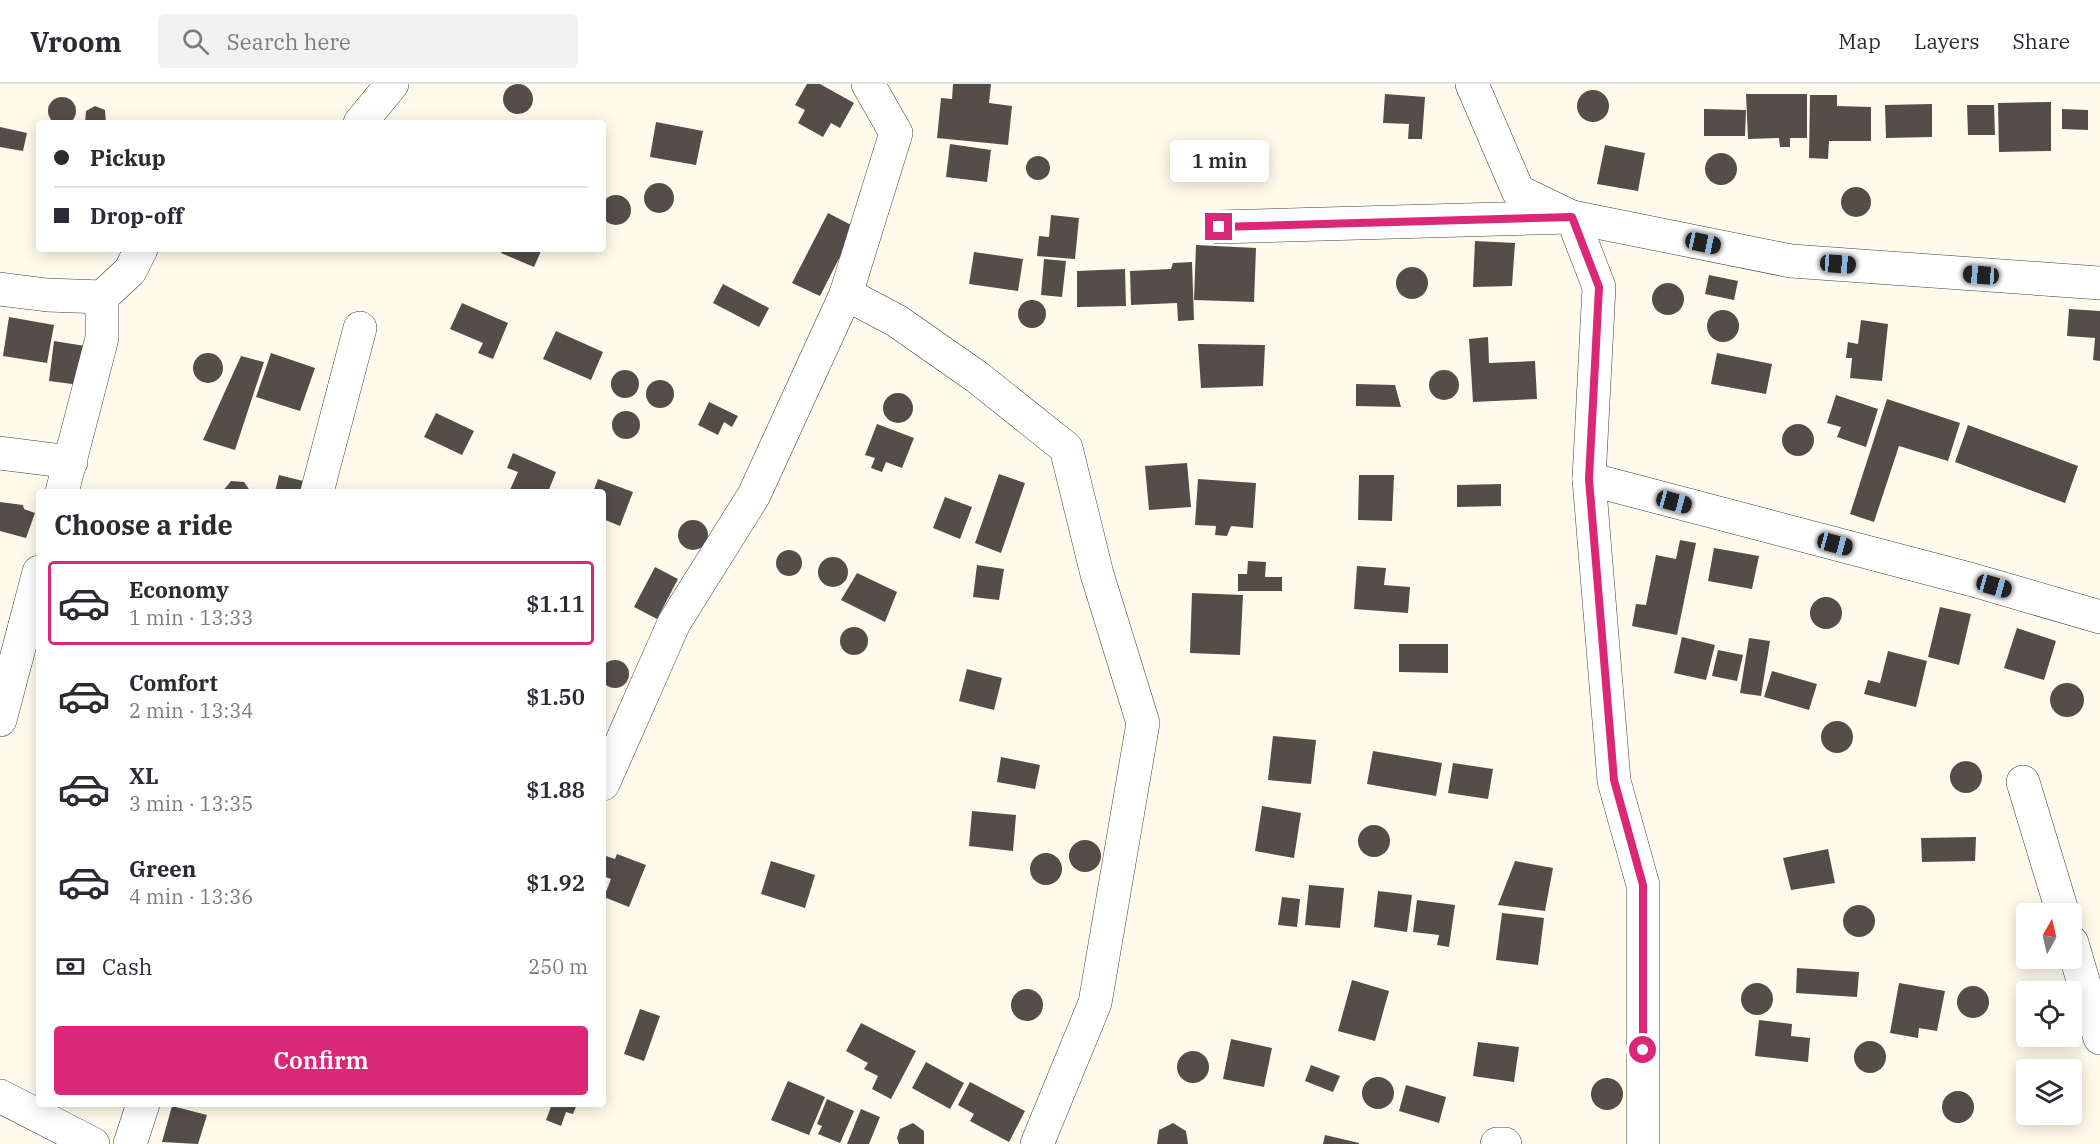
<!DOCTYPE html>
<html lang="en">
<head>
<meta charset="utf-8">
<style>
	body { margin:0; font-family:"IBM Plex Serif",serif; background:#f2f2f3; color:#2b2b33; height:100vh; display:flex; flex-direction:column; font-size:22px; white-space:nowrap }
	* { box-sizing:border-box; margin:0 }
	p { font-size:20px; color:#7c7c81 }
	.icon { flex:none; width:33px; height:33px; fill:none; stroke:currentColor; stroke-width:2; stroke-linecap:round; stroke-linejoin:round }
	.map { position:relative; flex:1; overflow:hidden }
	.side { position:absolute; left:36px; top:405px; width:570px; height:618px; display:flex; flex-direction:column; background:#fff; border-radius:6px; box-shadow:0 3px 15px #0003 }
	.side>* { flex:none }
	.top-card { position:absolute; left:36px; top:36px; width:570px; height:132px; border-radius:6px; box-shadow:0 3px 15px #0003; display:grid; align-content:center; height:132px; padding:0 18px; background:#fff }
	.needle { width:39px; rotate:8deg }
	.controls { position:absolute; left:2016px; top:819px; display:grid; gap:12px }
	.controls a { display:grid; place-items:center; width:66px; height:66px; border-radius:6px; background:#fff; box-shadow:0 3px 15px #0003; font-size:30px }
	.end { position:absolute; width:27px; height:27px; margin:-14px; border:8px solid #db2777; background:#fff; box-shadow:0 0 0 3px #fff }
	.from { border-radius:50% }
	.bubble { position:absolute; height:42px; border-radius:6px; background:#fff; box-shadow:0 3px 15px #0003; font-size:20px; font-weight:600; line-height:42px; text-align:center }
	.car { position:absolute; width:18px; height:36px; margin:-18px -9px; border-radius:8px; box-shadow:0 0 4px 2px #0007; background:linear-gradient(#222 24%,#8ab4d8 0 40%,#222 0 76%,#8ab4d8 0 86%,#222 0) }
	.top-card b { display:flex; align-items:center; gap:21px; height:57px; font-size:22px }
	.top-card b+b { border-top:2px solid #e1e1e2 }
	.top-card i { width:15px; height:15px; background:#2b2b33 }
	ul { padding:0; list-style:none }
	li { display:flex; align-items:center; gap:18px; height:84px; margin:0 12px 9px; padding:0 6px; border:3px solid transparent; border-radius:6px }
	li div { flex:1 }
	li b { display:block; font-size:22px }
	li em { font-style:normal; font-weight:600 }
	li.current { border-color:#db2777 }
	li>.icon { width:54px; height:54px; stroke-width:1.5 }
	h2 { padding:0 18px; font-size:27px; line-height:72px }
	.pay { display:flex; align-items:center; gap:15px; height:66px; padding:0 18px; font-size:22px }
	.pay p { margin-inline-start:auto }
	.action { display:flex; gap:12px; margin-top:auto; padding:12px 18px }
	.action a { flex:1; height:69px; border-radius:6px; background:#db2777; color:#fff; font-size:24px; font-weight:600; line-height:69px; text-align:center }
	header { display:flex; align-items:center; gap:36px; box-sizing:border-box; height:84px; padding:0 30px; background:#fff; border-bottom:2px solid #e1e1e2 }
	header strong { font-size:28px }
	nav { display:flex; gap:33px; margin-inline-start:auto; font-size:21px }
	.search { width:420px; height:54px; background:#f2f2f3; display:flex; align-items:center; gap:15px; box-sizing:border-box; padding:0 21px; border-radius:6px; color:#7c7c81; font-size:22px }
	.map>svg:first-child { display:block }
	.building { fill:#544e49 }
	.lines { fill:none; stroke-linecap:round; stroke-linejoin:round }
	.street-casing { stroke:#3f3f3f; stroke-width:34 }
	.street { stroke:#fff; stroke-width:33 }
	.route { stroke:#db2777; stroke-width:8 }
</style>
</head>
<body>
<header>
<strong>Vroom</strong>
<div class="search"><svg class="icon" aria-label="search" viewBox="0 0 24 24"><circle cx="10" cy="10" r="6"/><path d="M15 15l6 6"/></svg>Search here</div>
<nav><a>Map</a><a>Layers</a><a>Share</a></nav>
</header>
<div class="map">
<svg width="2100" height="1060" viewBox="0 0 2100 1060">
	<rect width="100%" height="100%" fill="#fefbec"/>
	<g class="building">
		<circle cx="518" cy="15" r="15"/>
		<path d="M807,0H820L854,19L840,44L831,39L823,53L798,39L805,26L795,21Z"/>
		<path d="M953,0H991L989,19L1012,22L1008,61L937,54L941,14L952,15Z"/>
		<circle cx="1593" cy="22" r="16"/>
		<path d="M1385,10L1425,13L1422,55H1408L1409,40L1383,39Z"/>
		<path d="M1746,10H1807V54H1790V63H1780L1779,54L1748,55Z"/>
		<path d="M1810,11H1837V22L1871,23V57H1829L1828,75L1809,74Z"/>
		<circle cx="62" cy="27" r="14"/>
		<path d="M2051,18V67L1999,68L1998,19Z"/>
		<path d="M1932,20V53L1886,54L1885,21Z"/>
		<path d="M1967,21H1994L1995,51H1968Z"/>
		<path d="M95,22L105,26L106,39H85L86,27Z"/>
		<path d="M1704,25L1746,26L1745,52H1704Z"/>
		<path d="M2062,25L2088,26V46L2062,45Z"/>
		<path d="M656,38L703,47L696,81L650,73Z"/>
		<path d="M0,43L27,49L23,67L0,63Z"/>
		<path d="M950,60L991,66L987,98L946,93Z"/>
		<path d="M1605,61L1645,69L1638,107L1597,100Z"/>
		<circle cx="1721" cy="85" r="16"/>
		<circle cx="1038" cy="84" r="12"/>
		<circle cx="659" cy="114" r="15"/>
		<circle cx="1856" cy="118" r="15"/>
		<circle cx="616" cy="126" r="15"/>
		<path d="M828,129L855,143L820,212L792,199Z"/>
		<path d="M1051,131L1079,134L1075,175L1037,172L1039,152L1049,153Z"/>
		<path d="M1475,157L1515,159L1512,202L1473,203Z"/>
		<path d="M1196,161L1256,164L1254,218L1194,216Z"/>
		<path d="M503,165H542L534,183L501,169Z"/>
		<path d="M974,168L1023,175L1018,207L969,200Z"/>
		<path d="M1044,175L1066,177L1062,213L1041,211Z"/>
		<path d="M1192,178L1194,236L1178,237L1177,219L1131,221L1130,187L1171,185L1173,179Z"/>
		<circle cx="1412" cy="199" r="16"/>
		<path d="M1125,185L1126,222L1077,223V187Z"/>
		<path d="M1709,191L1738,197L1734,216L1705,210Z"/>
		<circle cx="1668" cy="215" r="16"/>
		<path d="M723,200L769,224L759,243L713,219Z"/>
		<circle cx="1032" cy="230" r="14"/>
		<path d="M462,219L508,239L493,275L478,269L483,259L450,245Z"/>
		<path d="M2069,225L2100,227V277L2093,276L2095,254L2067,252Z"/>
		<circle cx="1723" cy="242" r="16"/>
		<path d="M9,233L54,241L47,279L3,272Z"/>
		<path d="M1861,236L1888,240L1882,297L1850,294L1852,274H1846L1848,258L1858,260Z"/>
		<path d="M556,247L603,268L591,296L543,275Z"/>
		<path d="M1488,253L1489,279L1535,277L1537,315L1473,318L1469,255Z"/>
		<path d="M54,257L85,262L80,301L49,297Z"/>
		<path d="M1198,260L1265,261L1263,302L1201,304Z"/>
		<path d="M271,269L315,284L300,327L256,313Z"/>
		<path d="M1717,269L1772,280L1766,310L1711,300Z"/>
		<circle cx="208" cy="284" r="15"/>
		<path d="M241,272L264,278L235,366L203,356Z"/>
		<circle cx="1444" cy="301" r="15"/>
		<circle cx="625" cy="300" r="14"/>
		<circle cx="660" cy="310" r="14"/>
		<path d="M1356,300L1395,301L1401,323L1356,322Z"/>
		<circle cx="898" cy="324" r="15"/>
		<path d="M1836,311L1878,325L1866,363L1837,353L1841,343L1827,339Z"/>
		<path d="M1887,315L1960,339L1948,377L1899,362L1874,438L1850,430Z"/>
		<path d="M709,318L738,332L732,343L724,338L718,351L698,341Z"/>
		<circle cx="626" cy="341" r="14"/>
		<path d="M436,329L474,347L462,371L424,353Z"/>
		<circle cx="1798" cy="356" r="16"/>
		<path d="M877,340L914,354L902,384L886,378L882,388L871,384L875,374L865,371Z"/>
		<path d="M1968,341L2078,382L2065,419L1955,378Z"/>
		<path d="M513,369L556,388L548,408H509L518,388L507,384Z"/>
		<path d="M1187,379L1191,423L1149,426L1145,382Z"/>
		<path d="M999,390L1025,399L1001,469L975,459Z"/>
		<path d="M279,391L307,398L304,408H275Z"/>
		<path d="M1359,391H1394L1392,437L1358,436Z"/>
		<path d="M598,395L633,408L620,442L603,435V408H593Z"/>
		<path d="M1198,395L1256,399L1253,444L1231,442L1227,452L1215,451L1216,442L1195,441Z"/>
		<path d="M231,397L244,398L251,408H222Z"/>
		<path d="M1501,400V422L1457,423V401Z"/>
		<path d="M945,413L972,423L960,455L933,444Z"/>
		<path d="M0,418L23,421L24,425L35,429L26,454L0,447Z"/>
		<circle cx="693" cy="451" r="15"/>
		<path d="M1680,456L1696,459L1677,551L1632,542L1636,520L1646,521L1656,471L1676,475Z"/>
		<path d="M1714,464L1759,472L1752,505L1708,497Z"/>
		<circle cx="789" cy="479" r="13"/>
		<circle cx="833" cy="488" r="15"/>
		<path d="M1248,477L1266,478L1265,493H1282V507H1238V490H1247Z"/>
		<path d="M977,481L1004,485L999,516L973,513Z"/>
		<path d="M1357,482L1386,484L1384,501L1410,503L1408,529L1354,525Z"/>
		<path d="M655,483L678,495L657,535L634,523Z"/>
		<path d="M857,489L897,508L885,538L841,516Z"/>
		<path d="M1192,509L1243,511L1240,571L1190,569Z"/>
		<circle cx="1826" cy="529" r="16"/>
		<path d="M1940,523L1971,530L1959,581L1928,573Z"/>
		<circle cx="854" cy="557" r="14"/>
		<path d="M2017,544L2056,557L2044,596L2004,584Z"/>
		<path d="M1682,553L1715,561L1706,596L1674,589Z"/>
		<path d="M1749,554L1770,557L1761,612L1740,609Z"/>
		<path d="M1399,560H1448V589L1399,588Z"/>
		<path d="M1718,566L1743,571L1737,597L1712,592Z"/>
		<path d="M1888,567L1927,577L1916,623L1864,610L1868,596L1880,599Z"/>
		<circle cx="615" cy="590" r="14"/>
		<path d="M967,585L1002,594L994,626L959,617Z"/>
		<path d="M1772,587L1817,600L1809,626L1764,613Z"/>
		<circle cx="2067" cy="616" r="17"/>
		<circle cx="1837" cy="653" r="16"/>
		<path d="M1273,652L1316,656L1311,700L1268,696Z"/>
		<path d="M1373,667L1442,679L1436,712L1367,700Z"/>
		<path d="M1001,673L1040,681L1035,705L997,698Z"/>
		<circle cx="1966" cy="693" r="16"/>
		<path d="M1453,679L1493,685L1488,715L1448,709Z"/>
		<path d="M1262,722L1301,729L1294,774L1255,767Z"/>
		<path d="M972,727L1016,731L1013,767L969,762Z"/>
		<circle cx="1374" cy="757" r="16"/>
		<path d="M1976,753L1975,777L1922,778L1921,754Z"/>
		<circle cx="1085" cy="772" r="16"/>
		<path d="M1828,765L1835,799L1791,806L1783,774Z"/>
		<circle cx="1046" cy="785" r="16"/>
		<path d="M617,770L646,781L629,823L604,813L611,795L603,792V771L615,775Z"/>
		<path d="M771,777L815,791L805,824L761,810Z"/>
		<path d="M1515,777L1553,784L1545,827L1498,821Z"/>
		<path d="M1309,801L1344,804L1340,844L1305,841Z"/>
		<path d="M1378,807L1412,811L1407,848L1374,843Z"/>
		<path d="M1282,813L1300,815L1297,843L1278,841Z"/>
		<path d="M1417,816L1455,821L1449,863L1437,861L1439,851L1413,848Z"/>
		<circle cx="1859" cy="837" r="16"/>
		<path d="M1502,829L1544,834L1538,881L1496,876Z"/>
		<path d="M1797,884L1859,888L1857,913L1796,909Z"/>
		<path d="M1352,896L1389,907L1375,957L1338,947Z"/>
		<path d="M1899,899L1945,907L1937,947L1919,944L1918,954L1890,949Z"/>
		<circle cx="1757" cy="915" r="16"/>
		<circle cx="1973" cy="918" r="16"/>
		<circle cx="1027" cy="921" r="16"/>
		<path d="M640,925L660,932L644,977L624,970Z"/>
		<path d="M1759,936L1792,940L1791,952L1810,954L1808,978L1755,972Z"/>
		<path d="M861,939L916,967L891,1015L872,1005L878,992L864,985L868,979L846,967Z"/>
		<path d="M1231,955L1272,964L1264,1003L1223,995Z"/>
		<circle cx="1870" cy="973" r="16"/>
		<path d="M1478,958L1519,963L1514,998L1473,992Z"/>
		<circle cx="1193" cy="983" r="16"/>
		<path d="M926,978L964,999L950,1025L912,1004Z"/>
		<path d="M1311,981L1340,992L1333,1008L1305,997Z"/>
		<circle cx="1378" cy="1009" r="16"/>
		<circle cx="1607" cy="1010" r="16"/>
		<path d="M788,997L825,1013L809,1051L771,1036Z"/>
		<path d="M970,998L1025,1027L1009,1058L970,1037L974,1030L958,1021Z"/>
		<path d="M1406,1001L1446,1013L1439,1039L1399,1027Z"/>
		<circle cx="1958" cy="1023" r="16"/>
		<path d="M827,1015L854,1027L840,1059L818,1050L822,1042L817,1040Z"/>
		<path d="M552,1020H577L573,1030L566,1028L561,1042L546,1036Z"/>
		<path d="M172,1022L207,1031L198,1060L162,1058Z"/>
		<path d="M861,1025L880,1033L869,1060H847Z"/>
		<path d="M913,1039L924,1047V1060H899L897,1054L900,1045Z"/>
		<path d="M1173,1039L1186,1047L1188,1060H1157L1159,1046Z"/>
		<path d="M1325,1051L1359,1059V1060H1323Z"/>
	</g>
	<g class="lines">
		<defs>
			<g id="street">
				<path d="M868,0L896,49L846,210L897,237L977,293L1066,364L1097,490L1143,639L1095,919L1037,1060"/>
				<path d="M1472,0L1518,107L1572,133L1599,203L1589,395L1973,496L2100,533"/>
				<path d="M360,39L392,0"/>
				<path d="M1219,143L1572,133L1791,177L2100,199"/>
				<path d="M0,205L47,211L102,213V254L62,408"/>
				<path d="M102,213L130,187L141,165"/>
				<path d="M0,369L71,378"/>
				<path d="M1589,395L1614,697L1643,801V1060"/>
				<path d="M317,408L360,244"/>
				<path d="M0,636L39,488"/>
				<path d="M2023,698L2063,830"/>
				<path d="M603,700L674,539L754,411L846,210"/>
				<path d="M2072,859L2100,954"/>
				<path d="M0,1012L93,1060"/>
				<path d="M130,1060L143,1020"/>
				<path d="M1497,1060H1505"/>
			</g>
		</defs>
		<use href="#street" class="street-casing"/>
		<use href="#street" class="street"/>
	</g>
	<g class="lines">
		<path class="route" d="M1219,143L1572,133L1599,203L1589,395L1614,696L1643,801V966"/>
	</g>
</svg>
<div class="controls">
<a><svg class="needle" viewBox="-14 -14 28 28"><path d="M0-13l5 13h-10z" fill="#e53935"/><path d="M0 13l5-13h-10z" fill="#7c7c81"/></svg></a>
<a><svg class="icon" aria-label="locate" viewBox="0 0 24 24"><circle cx="12" cy="12" r="6"/><path d="M12 2v4M12 18v4M2 12h4M18 12h4"/></svg></a>
<a><svg class="icon" aria-label="layers" viewBox="0 0 24 24"><path d="M12 4l9 5-9 5-9-5zM3 14l9 5 9-5"/></svg></a>
</div>
<i class="end from" style="left:1643px;top:966px"></i>
<i class="end" style="left:1219px;top:143px"></i>
<div class="bubble" style="left:1170px;top:56px;width:99px">1 min</div>
<i class="car" style="left:1703px;top:159px;rotate:102deg"></i>
<i class="car" style="left:1838px;top:180px;rotate:94deg"></i>
<i class="car" style="left:1981px;top:191px;rotate:274deg"></i>
<i class="car" style="left:1674px;top:418px;rotate:105deg"></i>
<i class="car" style="left:1835px;top:460px;rotate:105deg"></i>
<i class="car" style="left:1994px;top:502px;rotate:106deg"></i>
<div class="top-card">
<b><i class="from"></i>Pickup</b>
<b><i></i>Drop-off</b>
</div>
<section class="side">
<h2>Choose a ride</h2>
<ul>
<li class="current"><svg class="icon" aria-label="car" viewBox="0 0 24 24"><path d="M5 17H2v-5l4-1 3-4h7l3 4 3 1v5h-3M9 17h6M6 11h13"/><circle cx="7" cy="17" r="2"/><circle cx="17" cy="17" r="2"/></svg><div><b>Economy</b><p>1 min · 13:33</p></div><em>$1.11</em></li>
<li><svg class="icon" aria-label="car" viewBox="0 0 24 24"><path d="M5 17H2v-5l4-1 3-4h7l3 4 3 1v5h-3M9 17h6M6 11h13"/><circle cx="7" cy="17" r="2"/><circle cx="17" cy="17" r="2"/></svg><div><b>Comfort</b><p>2 min · 13:34</p></div><em>$1.50</em></li>
<li><svg class="icon" aria-label="car" viewBox="0 0 24 24"><path d="M5 17H2v-5l4-1 3-4h7l3 4 3 1v5h-3M9 17h6M6 11h13"/><circle cx="7" cy="17" r="2"/><circle cx="17" cy="17" r="2"/></svg><div><b>XL</b><p>3 min · 13:35</p></div><em>$1.88</em></li>
<li><svg class="icon" aria-label="car" viewBox="0 0 24 24"><path d="M5 17H2v-5l4-1 3-4h7l3 4 3 1v5h-3M9 17h6M6 11h13"/><circle cx="7" cy="17" r="2"/><circle cx="17" cy="17" r="2"/></svg><div><b>Green</b><p>4 min · 13:36</p></div><em>$1.92</em></li>
</ul>
<div class="pay"><svg class="icon" aria-label="cash" viewBox="0 0 24 24"><path d="M3 7h18v10H3z"/><circle cx="12" cy="12" r="2"/></svg>Cash<p>250 m</p></div>
<div class="action"><a>Confirm</a></div>
</section>
</div>
</body>
</html>
